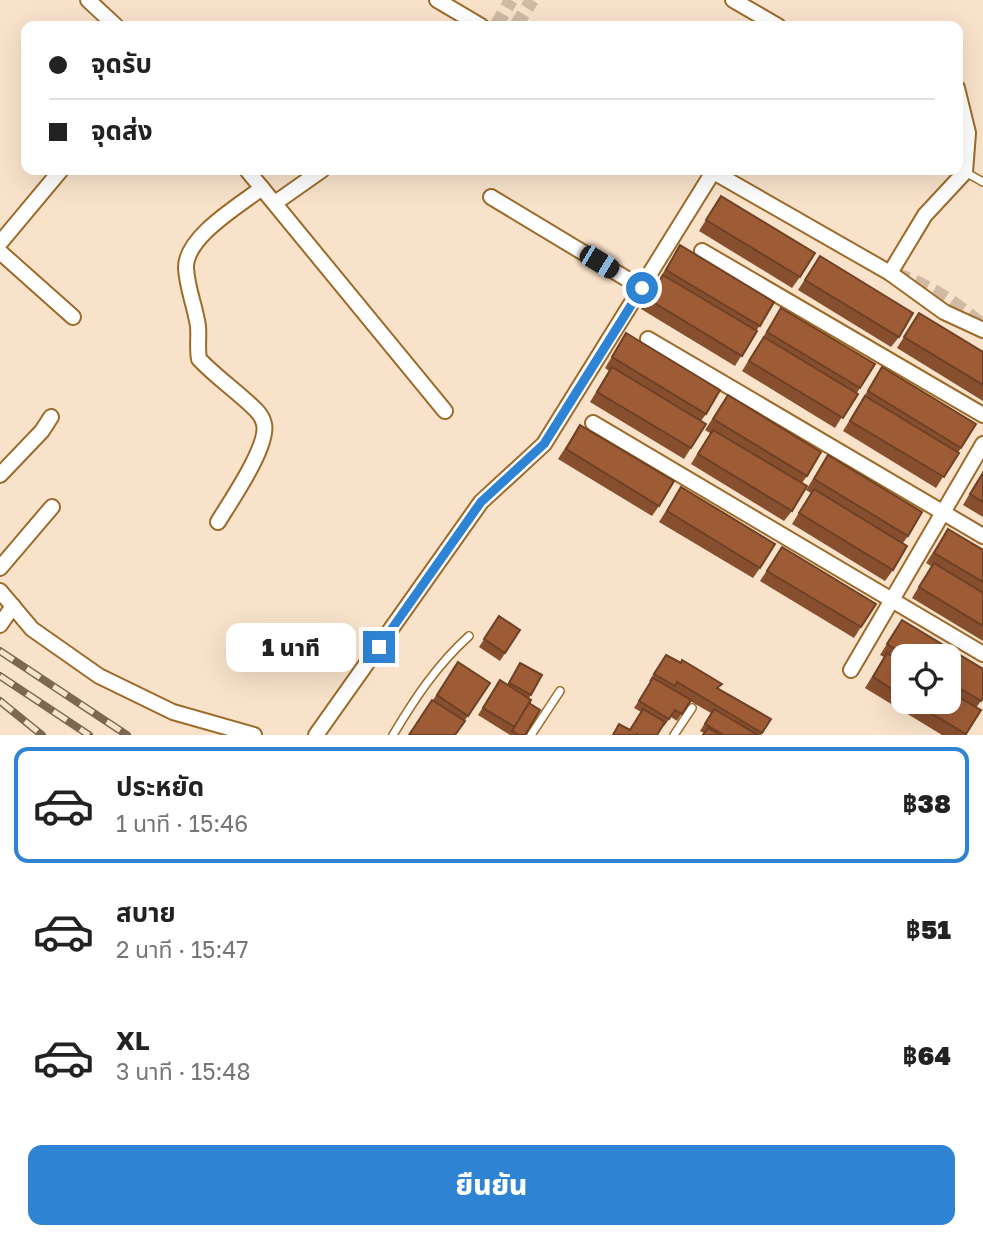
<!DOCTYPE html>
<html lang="th">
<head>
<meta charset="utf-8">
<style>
	body { margin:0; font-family:"Golos Text","Noto Sans Thai",sans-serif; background:#f6f6f6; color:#222; height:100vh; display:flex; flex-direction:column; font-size:26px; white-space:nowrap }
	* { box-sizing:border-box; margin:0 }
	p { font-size:23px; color:#767676 }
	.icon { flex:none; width:38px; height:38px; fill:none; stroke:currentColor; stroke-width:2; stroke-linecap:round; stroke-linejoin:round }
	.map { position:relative; height:735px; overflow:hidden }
	.sheet { display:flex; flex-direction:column; background:#fff; flex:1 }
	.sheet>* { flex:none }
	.top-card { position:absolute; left:21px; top:21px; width:942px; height:154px; border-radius:14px; box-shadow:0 7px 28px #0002; display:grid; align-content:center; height:154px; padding:0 28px; background:#fff }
	.controls { position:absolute; left:891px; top:644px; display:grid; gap:14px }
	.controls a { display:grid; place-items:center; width:70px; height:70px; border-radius:14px; background:#fff; box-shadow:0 7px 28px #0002; font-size:35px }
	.end { position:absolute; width:32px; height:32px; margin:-16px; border:9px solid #2e83d2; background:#fff; box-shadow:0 0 0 4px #fff }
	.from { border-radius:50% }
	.bubble { position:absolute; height:49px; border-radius:14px; background:#fff; box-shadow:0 7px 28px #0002; font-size:23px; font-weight:800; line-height:49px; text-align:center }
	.car { position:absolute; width:21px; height:42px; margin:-21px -10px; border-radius:9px; box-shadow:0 0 5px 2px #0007; background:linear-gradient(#222 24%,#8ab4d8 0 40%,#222 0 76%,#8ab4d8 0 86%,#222 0) }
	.top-card b { display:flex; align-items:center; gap:24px; height:66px; font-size:26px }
	.top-card b+b { border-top:2px solid #e0e0e0 }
	.top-card i { width:18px; height:18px; background:#222 }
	ul { padding:12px 0 0; list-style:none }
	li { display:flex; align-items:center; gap:21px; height:116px; margin:0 14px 10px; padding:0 14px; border:4px solid transparent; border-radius:14px }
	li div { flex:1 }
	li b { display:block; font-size:26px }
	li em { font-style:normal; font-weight:800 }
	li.active { border-color:#2e83d2 }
	li>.icon { width:63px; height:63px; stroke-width:1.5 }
	.button { display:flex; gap:14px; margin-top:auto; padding:14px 28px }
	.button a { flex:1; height:80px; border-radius:14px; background:#2e83d2; color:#fff; font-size:28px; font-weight:800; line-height:80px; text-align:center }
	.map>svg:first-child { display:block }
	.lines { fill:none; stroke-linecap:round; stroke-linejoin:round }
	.minor-tunnel { stroke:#d0baa2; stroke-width:14; stroke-dasharray:14 7; stroke-linecap:butt }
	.service-casing { stroke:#9c6b2a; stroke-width:10 }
	.minor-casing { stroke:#9c6b2a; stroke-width:18 }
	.service { stroke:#fff; stroke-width:7 }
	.minor { stroke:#fff; stroke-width:14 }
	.rail-casing { stroke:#7d684f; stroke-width:8 }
	.rail { stroke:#f8e2ca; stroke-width:5; stroke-dasharray:16; stroke-linecap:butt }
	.wall { fill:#874f2e; fill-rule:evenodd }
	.building { fill:#9d5c35; stroke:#6e4025; stroke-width:2 }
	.route { stroke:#2e83d2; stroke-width:9 }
</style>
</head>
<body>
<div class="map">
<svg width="983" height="735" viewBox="0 0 983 735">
	<rect width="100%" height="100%" fill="#f8e2ca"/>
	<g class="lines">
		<g class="minor-tunnel">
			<path d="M496,26L511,0"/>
			<path d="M516,26L532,0"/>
			<path d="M895,274C933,288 952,300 983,326"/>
		</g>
		<defs>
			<g id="service">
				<path d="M965,172L983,182"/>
				<path d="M393,735C415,698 437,665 469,636"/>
				<path d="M531,735L560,691"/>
				<path d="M674,735L692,708"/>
			</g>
			<g id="minor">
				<path d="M88,0L116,26"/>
				<path d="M437,0L481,26"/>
				<path d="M733,0L778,26"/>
				<path d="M247,170L445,411"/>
				<path d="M710,170L890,273L944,312L983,330"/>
				<path d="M491,197L642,288"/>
				<path d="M275,203L322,170"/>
				<path d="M0,243L61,170"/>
				<path d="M702,251L983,415"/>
				<path d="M0,252L73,317"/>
				<path d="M890,273L925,215L965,172L968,133L957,88"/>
				<path d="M648,339L983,536"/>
				<path d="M593,423L983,654"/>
				<path d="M0,475L42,431L51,417"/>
				<path d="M218,522C230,502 269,446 264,424C263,419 259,413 256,410C238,392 217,378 199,359C197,348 199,337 198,326C195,306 187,288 186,268C185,237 240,205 262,188"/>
				<path d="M0,568L52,507"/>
				<path d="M0,591L32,629L99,676L173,712L254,735"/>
				<path d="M0,625L13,606"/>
				<path d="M851,670L983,444"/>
				<path d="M316,735L481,502L544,444L713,172"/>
			</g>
		</defs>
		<use href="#service" class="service-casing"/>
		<use href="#minor" class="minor-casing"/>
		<use href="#service" class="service"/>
		<use href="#minor" class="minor"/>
		<defs>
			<g id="rail">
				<path d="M0,651L127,735"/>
				<path d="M0,676L89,735"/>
				<path d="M0,701L42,735"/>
			</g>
		</defs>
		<use href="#rail" class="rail-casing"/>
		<use href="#rail" class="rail"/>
	</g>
	<g class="wall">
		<path d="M721,196L800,277L792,288L699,231Z"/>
		<path d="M680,245L774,302L735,366L641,309Z"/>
		<path d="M820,256L899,337L891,347L798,290Z"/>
		<path d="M781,308L875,364L835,428L742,371Z"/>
		<path d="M919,313L983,352V401L897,348Z"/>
		<path d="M626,333L706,414L701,421L691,448L684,459L590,402L609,371L605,368Z"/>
		<path d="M882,367L976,424L936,488L843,431Z"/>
		<path d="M728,395L807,476L802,483L792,511L784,521L691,464L710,433L705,430Z"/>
		<path d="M580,425L659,506L652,516L558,459Z"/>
		<path d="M828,455L908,536L903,543L893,570L885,581L792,524L811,493L806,490Z"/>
		<path d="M983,471V517L963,505Z"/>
		<path d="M681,487L760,568L753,578L659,522Z"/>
		<path d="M948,529L983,550V641L912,598L931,566L926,563Z"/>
		<path d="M782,547L861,627L854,638L760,581Z"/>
		<path d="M499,616L520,630L500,661L479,647Z"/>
		<path d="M902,620L983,669V698L976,708L981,710L966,735H942L865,688L884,657L880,655ZM903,656H948V702H903Z"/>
		<path d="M682,660L719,689L771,719L761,735H702L704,733L700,731L711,713L690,701L677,721L671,717L664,726L663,725L657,735H612L619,724L630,730L641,712L634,708L651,682L649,681L661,662L680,663Z"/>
		<path d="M458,662L490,683L455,735L433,700Z"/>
		<path d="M520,663L531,695L529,698L525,735H510L478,715L500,680L507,685Z"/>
	</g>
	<g class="building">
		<path d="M721,196L815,253L800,277L706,220Z"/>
		<path d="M680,245L774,302L760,326L666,270Z"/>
		<path d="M820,256L913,313L899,337L805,280Z"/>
		<path d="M663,275L757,331L742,356L648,299Z"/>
		<path d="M781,308L875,364L860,388L767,332Z"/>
		<path d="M919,313L983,352V385L904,337Z"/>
		<path d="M626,333L720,390L706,414L612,357Z"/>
		<path d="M764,337L858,394L843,418L749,361Z"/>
		<path d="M612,367L706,424L691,448L597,392Z"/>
		<path d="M882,367L976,424L961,448L868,391Z"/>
		<path d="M728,395L821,452L807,476L713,419Z"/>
		<path d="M865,396L959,453L944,477L850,421Z"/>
		<path d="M580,425L674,481L659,506L566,449Z"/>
		<path d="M713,430L807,486L792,511L698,454Z"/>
		<path d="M828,455L922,512L908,536L814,479Z"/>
		<path d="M983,473V502L970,494Z"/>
		<path d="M681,487L775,544L760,568L667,511Z"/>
		<path d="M814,489L907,546L893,570L799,513Z"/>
		<path d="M948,529L983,550V582L934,553Z"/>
		<path d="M782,547L876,604L861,627L767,571Z"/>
		<path d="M934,563L983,593V626L919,587Z"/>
		<path d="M499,616L520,630L505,653L484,639Z"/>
		<path d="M902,620L983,669V698L981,701L948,681V656H907L887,644Z"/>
		<path d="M887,653L903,663V696L873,677Z"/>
		<path d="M666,655L681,663L682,660L722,684L717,688L771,719L762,733L677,682L675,686L654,674Z"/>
		<path d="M458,662L490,683L468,716L437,695Z"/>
		<path d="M520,663L542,675L531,695L509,683Z"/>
		<path d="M653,678L691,700L682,714L675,710L669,719L639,701Z"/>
		<path d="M500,680L531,700L515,727L483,708Z"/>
		<path d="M948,691L981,710L966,734L912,702H948Z"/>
		<path d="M432,700L465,721L455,735H409Z"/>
		<path d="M529,703L540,710L525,735H519L512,731Z"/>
		<path d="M643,709L665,722L657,735H638L637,734L636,735H613L619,724L630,730Z"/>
		<path d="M714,709L758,735H724L705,724Z"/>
		<path d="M708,728L720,735H703Z"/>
	</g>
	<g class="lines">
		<path class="route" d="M379,647L481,502L544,444L642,288"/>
	</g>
</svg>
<div class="controls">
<a><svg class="icon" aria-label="locate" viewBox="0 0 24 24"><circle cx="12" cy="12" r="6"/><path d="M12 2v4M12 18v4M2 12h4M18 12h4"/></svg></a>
</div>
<i class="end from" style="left:642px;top:288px"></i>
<i class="end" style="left:379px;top:647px"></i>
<div class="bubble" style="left:226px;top:623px;width:130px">1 นาที</div>
<i class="car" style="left:599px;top:262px;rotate:121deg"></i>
<div class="top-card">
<b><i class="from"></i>จุดรับ</b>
<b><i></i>จุดส่ง</b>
</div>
</div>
<section class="sheet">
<ul>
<li class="active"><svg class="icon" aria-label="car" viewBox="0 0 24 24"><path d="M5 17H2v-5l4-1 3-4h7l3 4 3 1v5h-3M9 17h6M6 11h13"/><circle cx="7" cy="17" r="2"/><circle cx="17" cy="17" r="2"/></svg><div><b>ประหยัด</b><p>1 นาที · 15:46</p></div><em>฿38</em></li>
<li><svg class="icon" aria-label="car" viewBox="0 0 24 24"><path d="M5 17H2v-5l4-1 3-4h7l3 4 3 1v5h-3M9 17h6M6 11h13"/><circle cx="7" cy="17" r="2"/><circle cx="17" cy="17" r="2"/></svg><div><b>สบาย</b><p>2 นาที · 15:47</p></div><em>฿51</em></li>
<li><svg class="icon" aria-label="car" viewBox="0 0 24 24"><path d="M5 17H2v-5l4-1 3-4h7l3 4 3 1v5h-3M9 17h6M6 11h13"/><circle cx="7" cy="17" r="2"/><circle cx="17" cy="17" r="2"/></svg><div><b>XL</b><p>3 นาที · 15:48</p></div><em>฿64</em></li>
</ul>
<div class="button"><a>ยืนยัน</a></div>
</section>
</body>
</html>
